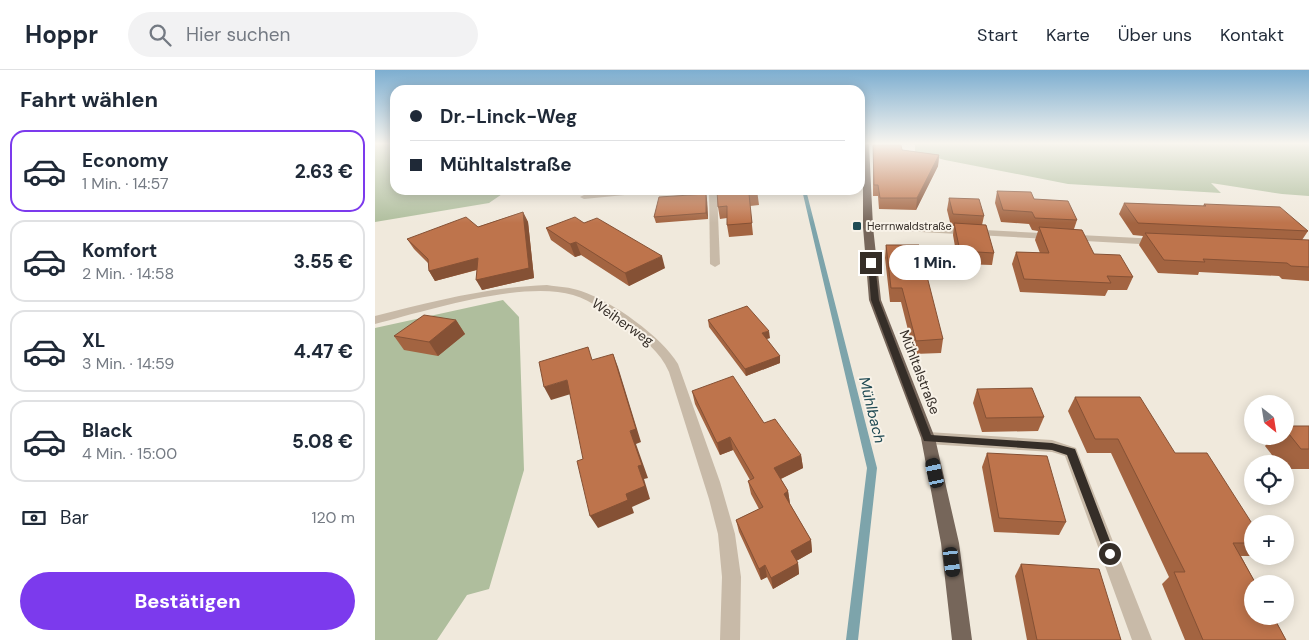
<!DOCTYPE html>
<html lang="de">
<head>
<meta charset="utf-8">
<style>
	body { margin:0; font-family:"DM Sans",sans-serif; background:#f2f2f3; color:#1f2937; height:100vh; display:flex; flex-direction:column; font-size:19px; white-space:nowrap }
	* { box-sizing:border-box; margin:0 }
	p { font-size:16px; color:#747a83 }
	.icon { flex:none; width:28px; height:28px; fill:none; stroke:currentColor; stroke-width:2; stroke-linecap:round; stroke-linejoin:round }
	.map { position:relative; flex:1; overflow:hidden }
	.panel { display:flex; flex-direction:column; background:#fff; width:375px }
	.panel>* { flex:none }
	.banner { position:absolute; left:15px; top:15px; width:475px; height:110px; border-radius:15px; box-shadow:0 2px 12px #0003; display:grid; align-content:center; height:110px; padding:0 20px; background:#fff }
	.needle { width:32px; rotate:150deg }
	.controls { position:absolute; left:869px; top:325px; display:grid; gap:10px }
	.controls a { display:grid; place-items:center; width:50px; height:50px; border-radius:50%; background:#fff; box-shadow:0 2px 12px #0003; font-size:25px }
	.end { position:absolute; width:22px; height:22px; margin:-11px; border:6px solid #352e28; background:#fff; box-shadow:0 0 0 2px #fff }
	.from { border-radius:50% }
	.bubble { position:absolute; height:35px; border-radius:18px; background:#fff; box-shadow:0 2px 12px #0003; font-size:16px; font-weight:800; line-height:35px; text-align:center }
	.car { position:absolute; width:15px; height:30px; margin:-15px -8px; border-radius:6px; box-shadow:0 0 4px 1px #0007; background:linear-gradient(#222 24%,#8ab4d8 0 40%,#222 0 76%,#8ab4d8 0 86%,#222 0) }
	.banner b { display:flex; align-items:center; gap:18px; height:48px; font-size:19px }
	.banner b+b { border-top:1px solid #e0e1e3 }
	.banner i { width:12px; height:12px; background:#1f2937 }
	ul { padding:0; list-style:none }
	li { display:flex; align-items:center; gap:15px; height:82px; margin:0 10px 8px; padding:0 10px; border:2px solid #e0e1e3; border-radius:15px }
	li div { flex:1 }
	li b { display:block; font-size:19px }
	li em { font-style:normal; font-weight:800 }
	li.current { border-color:#7c3aed }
	li>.icon { width:45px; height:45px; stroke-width:1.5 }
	h2 { padding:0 20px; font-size:22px; line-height:60px }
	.pay { display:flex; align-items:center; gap:12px; height:55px; padding:0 20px; font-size:19px }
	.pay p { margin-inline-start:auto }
	.primary-button { display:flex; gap:10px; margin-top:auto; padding:10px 20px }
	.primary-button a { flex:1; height:58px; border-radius:30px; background:#7c3aed; color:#fff; font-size:20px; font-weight:800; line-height:58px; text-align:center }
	header { display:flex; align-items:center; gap:30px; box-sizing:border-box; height:70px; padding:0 25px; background:#fff; border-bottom:1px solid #e0e1e3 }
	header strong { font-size:24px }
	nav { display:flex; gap:28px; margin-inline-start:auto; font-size:18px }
	.search { width:350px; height:45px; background:#f2f2f3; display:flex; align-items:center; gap:12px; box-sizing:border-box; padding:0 18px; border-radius:28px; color:#747a83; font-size:19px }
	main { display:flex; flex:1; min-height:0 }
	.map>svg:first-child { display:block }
	.green { fill:#afbe9d }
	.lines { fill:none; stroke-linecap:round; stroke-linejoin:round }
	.stream { fill:#7da4ab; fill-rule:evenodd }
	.minor { fill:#c8baa8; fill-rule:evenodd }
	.major { fill:#76665a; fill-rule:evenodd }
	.wall { fill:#a36441 }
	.shaded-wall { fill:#855135 }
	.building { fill:#be744c; stroke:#855135 }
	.route { fill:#352e28 }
	.poi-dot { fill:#204b54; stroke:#f8f2e8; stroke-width:2 }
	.labels { text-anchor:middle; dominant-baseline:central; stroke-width:4; stroke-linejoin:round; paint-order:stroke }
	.far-poi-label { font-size:11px; fill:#352e28; stroke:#f8f2e8; text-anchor:start }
	.street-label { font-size:14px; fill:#352e28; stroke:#f8f2e8 }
	.water-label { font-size:15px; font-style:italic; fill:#204b54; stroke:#f8f2e8 }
</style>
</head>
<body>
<header>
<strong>Hoppr</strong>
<div class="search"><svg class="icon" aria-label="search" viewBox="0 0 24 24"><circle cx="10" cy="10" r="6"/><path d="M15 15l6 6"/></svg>Hier suchen</div>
<nav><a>Start</a><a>Karte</a><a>Über uns</a><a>Kontakt</a></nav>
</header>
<main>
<section class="panel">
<h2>Fahrt wählen</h2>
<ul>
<li class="current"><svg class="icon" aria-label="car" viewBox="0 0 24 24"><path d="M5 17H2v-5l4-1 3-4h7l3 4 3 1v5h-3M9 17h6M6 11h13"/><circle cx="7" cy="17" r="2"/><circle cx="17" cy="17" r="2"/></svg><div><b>Economy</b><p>1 Min. · 14:57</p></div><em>2.63 €</em></li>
<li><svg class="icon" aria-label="car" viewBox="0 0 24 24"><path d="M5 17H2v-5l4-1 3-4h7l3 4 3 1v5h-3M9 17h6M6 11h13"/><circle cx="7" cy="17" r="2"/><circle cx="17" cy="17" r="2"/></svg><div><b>Komfort</b><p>2 Min. · 14:58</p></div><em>3.55 €</em></li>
<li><svg class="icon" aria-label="car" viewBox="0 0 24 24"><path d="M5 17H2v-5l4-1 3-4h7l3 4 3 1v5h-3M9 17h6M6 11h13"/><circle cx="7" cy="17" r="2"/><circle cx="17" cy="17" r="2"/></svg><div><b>XL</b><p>3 Min. · 14:59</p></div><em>4.47 €</em></li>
<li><svg class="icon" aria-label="car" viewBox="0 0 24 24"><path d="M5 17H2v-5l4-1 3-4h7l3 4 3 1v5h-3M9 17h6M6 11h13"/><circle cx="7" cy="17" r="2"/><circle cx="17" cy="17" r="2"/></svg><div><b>Black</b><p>4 Min. · 15:00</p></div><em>5.08 €</em></li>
</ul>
<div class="pay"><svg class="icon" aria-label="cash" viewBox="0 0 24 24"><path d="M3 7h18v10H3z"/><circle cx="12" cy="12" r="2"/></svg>Bar<p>120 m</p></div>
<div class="primary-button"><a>Bestätigen</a></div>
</section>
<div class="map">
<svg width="934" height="570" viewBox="0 0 934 570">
	<rect width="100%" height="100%" fill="#f0e9dc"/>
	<g class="green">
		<path d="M0,74H20V120H133L114,133L0,152Z"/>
		<path d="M540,74H934V126L907,124L836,113L846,123L693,114L570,90L540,82Z"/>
		<path d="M128,230L144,247L149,400L114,519L92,525L62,570H0V258Z"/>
	</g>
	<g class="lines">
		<path class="stream" d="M427,120H431L502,398L483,570H471L492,398Z"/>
		<g class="minor">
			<path d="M255,120H284L280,122L209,129L205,127L209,125Z"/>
			<path d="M334,120H342L345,194L340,197L335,194Z"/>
			<path d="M493,154L783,169L788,172L783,175L490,159L488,157Z"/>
			<path d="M172,215C184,217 195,217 206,221C237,231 287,267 303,294L345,412L360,464L366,507L365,570H345L347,507L343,464L334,429L294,302C285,281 268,269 250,256C234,245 218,231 198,225C148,210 51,241 0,254V246C57,232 113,217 172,215Z"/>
			<path d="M553,362L677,370L701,378L777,570H757L690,386L677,382L553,374L548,372L546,368L548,364Z"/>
		</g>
		<path class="major" d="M488,74H494L498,157L506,230L560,368L584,473L597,570H577L566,473L546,368L494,230L488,157Z"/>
	</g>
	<g class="wall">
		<path d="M498,75L527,80L564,85L563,96L541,140L504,139L503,126H498Z"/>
		<path d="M382,120L384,135L375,136L378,165L354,167L352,155V148L345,149L343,137Z"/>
		<path d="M622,121L659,129L702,150L699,159L719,184L758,207L752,220H733L730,226L645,222L637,194L641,182L665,183L660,170L663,161L657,160L654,154L626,152L620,133Z"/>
		<path d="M331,124L332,130L333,149L281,153L279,147Z"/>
		<path d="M574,128L609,146L607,155L619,183L617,195L583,194L578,165L579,156H576L572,140Z"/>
		<path d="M749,133L828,136L829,134L933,161L927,170H934V211L907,209L904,206L824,202L823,205L783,203L764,175L768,166L758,165L744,144Z"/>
		<path d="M148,142L153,152L159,208L107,220L102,200L60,211L54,201L53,193L39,179L32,169L103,157Z"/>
		<path d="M209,153L290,198L254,216L206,185L200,187L176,170L171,158Z"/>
		<path d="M511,175L568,269L566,283L539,284L526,232H515L510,188Z"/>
		<path d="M81,250L90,264L63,286L29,280L19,266Z"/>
		<path d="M333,250L395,268L391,269L405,286V293L371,306L334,257Z"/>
		<path d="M602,319L669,347L663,361L607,362L598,333Z"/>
		<path d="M317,321L389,353L426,385L428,398L406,409L413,421L415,434L436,470L437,482L421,491L423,493L424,504L398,519L392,507L386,510L364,462L361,450L384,439L376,424L373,411L375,410L358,380L345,385L320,334Z"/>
		<path d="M700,327L800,383L878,455V483L874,486H866L911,570H810L787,514L794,507L736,383H712L693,341Z"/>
		<path d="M910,356H934V399H910V394H904L890,376L898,366H910Z"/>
		<path d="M612,383L691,452L684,465L619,462L607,397Z"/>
		<path d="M646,494L746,570H652L640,506Z"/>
	</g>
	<g class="shaded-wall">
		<path d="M564,85L563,96L541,140L542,128Z"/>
		<path d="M331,124L332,130L333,149L331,143Z"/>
		<path d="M148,142L153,152L159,208L107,220L101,210Z"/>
		<path d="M201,172L206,185L200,187L195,174Z"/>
		<path d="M287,186L290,198L254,216L250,203Z"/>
		<path d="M103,188L108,198L60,211L54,201Z"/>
		<path d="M81,250L90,264L63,286L54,272Z"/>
		<path d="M394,261L395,268L388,270L387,263Z"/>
		<path d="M238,284L243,297L266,372L261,374L273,408L269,409L275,429L257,437L259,443L223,458L215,446L251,424L263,396Z"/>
		<path d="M405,286V293L371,306L370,299Z"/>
		<path d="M192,310L199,323L176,330L169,317Z"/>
		<path d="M355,367L358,380L345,385L342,373Z"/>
		<path d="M426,385L428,398L401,411L399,398Z"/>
		<path d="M413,421L415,434L410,436L409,424Z"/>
		<path d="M436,470L437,482L418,493L416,481Z"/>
		<path d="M423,493L424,504L398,519L396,508Z"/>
		<path d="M390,495L392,507L386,510L384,499Z"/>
	</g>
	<g class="building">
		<path d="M498,75H526L527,80L564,85L542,128H505L503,115H499Z"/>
		<path d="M342,120H382L383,124H374L377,153L352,155V136L343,137Z"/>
		<path d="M622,121L656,122L659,129L693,131L702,150L660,148L657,142L628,140Z"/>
		<path d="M331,124V143L279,147L284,127Z"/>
		<path d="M574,128L604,129L609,146L578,144Z"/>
		<path d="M749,133L831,136L829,134L905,137L933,161L763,153Z"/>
		<path d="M148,142L154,198L101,210L103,188L54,201L53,189L32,169L91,147L103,157Z"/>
		<path d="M200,147L209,153L222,148L287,186L250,203L201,172L195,174L171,158Z"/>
		<path d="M579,153L611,155L619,183L585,181Z"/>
		<path d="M664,157L707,160L719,184L745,185L758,207L732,206L736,213L649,209L641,182L674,183Z"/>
		<path d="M770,163L934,170V197L916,196L912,193L828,189L830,192L789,190Z"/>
		<path d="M511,175H544L568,269L541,271L527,218H516Z"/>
		<path d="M372,236L394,261L387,263L405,286L370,299L333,250Z"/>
		<path d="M49,245L81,250L54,272L19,266Z"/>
		<path d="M213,277L217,290L238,284L261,359L255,361L267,395L263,396L270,416L251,424L253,430L215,446L202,391L208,389L192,310L169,317L164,292Z"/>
		<path d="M358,306L389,353L400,349L426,385L399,398L413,421L409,424L436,470L416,481L423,493L396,508L390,495L384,499L361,450L388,437L373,411L379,408L355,367L342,373L317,321Z"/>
		<path d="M657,318L669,347L611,348L602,319Z"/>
		<path d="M700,327H765L800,383H832L878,455V473H858L881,514H878V546H898L911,570H828L799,502H810L743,369H720Z"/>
		<path d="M910,356H934V379H926L910,359Z"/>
		<path d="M612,383L672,386L691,452L624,448Z"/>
		<path d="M646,494L724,499L746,570H662Z"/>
	</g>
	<linearGradient id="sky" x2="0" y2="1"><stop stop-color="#7daed0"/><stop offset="0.48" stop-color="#f8f5ef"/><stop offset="1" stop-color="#f8f5ef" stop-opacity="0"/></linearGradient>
	<rect width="934" height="153" fill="url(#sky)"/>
	<path class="route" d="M496,191L500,193L504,230L556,365L677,373L700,379L740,484L739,488L735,490L731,488L692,385L677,380L549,371L496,230L493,193Z"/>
	<rect class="poi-dot" x="477" y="151" width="10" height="10" rx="2.5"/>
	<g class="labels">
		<g class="far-poi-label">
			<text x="492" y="156">Herrnwaldstraße</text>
		</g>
		<g class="street-label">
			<text transform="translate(248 252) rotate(35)">Weiherweg</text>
			<text transform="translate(545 302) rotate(69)">Mühltalstraße</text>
		</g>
		<g class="water-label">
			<text transform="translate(497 340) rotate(76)">Mühlbach</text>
		</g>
	</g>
</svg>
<div class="controls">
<a><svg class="needle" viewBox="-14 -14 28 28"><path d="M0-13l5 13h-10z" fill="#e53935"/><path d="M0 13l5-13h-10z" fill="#747a83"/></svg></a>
<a><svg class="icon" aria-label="locate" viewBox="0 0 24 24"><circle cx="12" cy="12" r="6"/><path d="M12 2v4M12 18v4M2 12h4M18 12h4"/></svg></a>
<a>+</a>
<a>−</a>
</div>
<i class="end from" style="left:735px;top:484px"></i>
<i class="end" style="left:496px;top:193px"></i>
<div class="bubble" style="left:514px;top:175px;width:92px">1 Min.</div>
<i class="car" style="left:560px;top:403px;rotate:348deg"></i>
<i class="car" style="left:577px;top:492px;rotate:173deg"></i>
<div class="banner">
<b><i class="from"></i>Dr.-Linck-Weg</b>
<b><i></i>Mühltalstraße</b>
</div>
</div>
</main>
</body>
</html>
